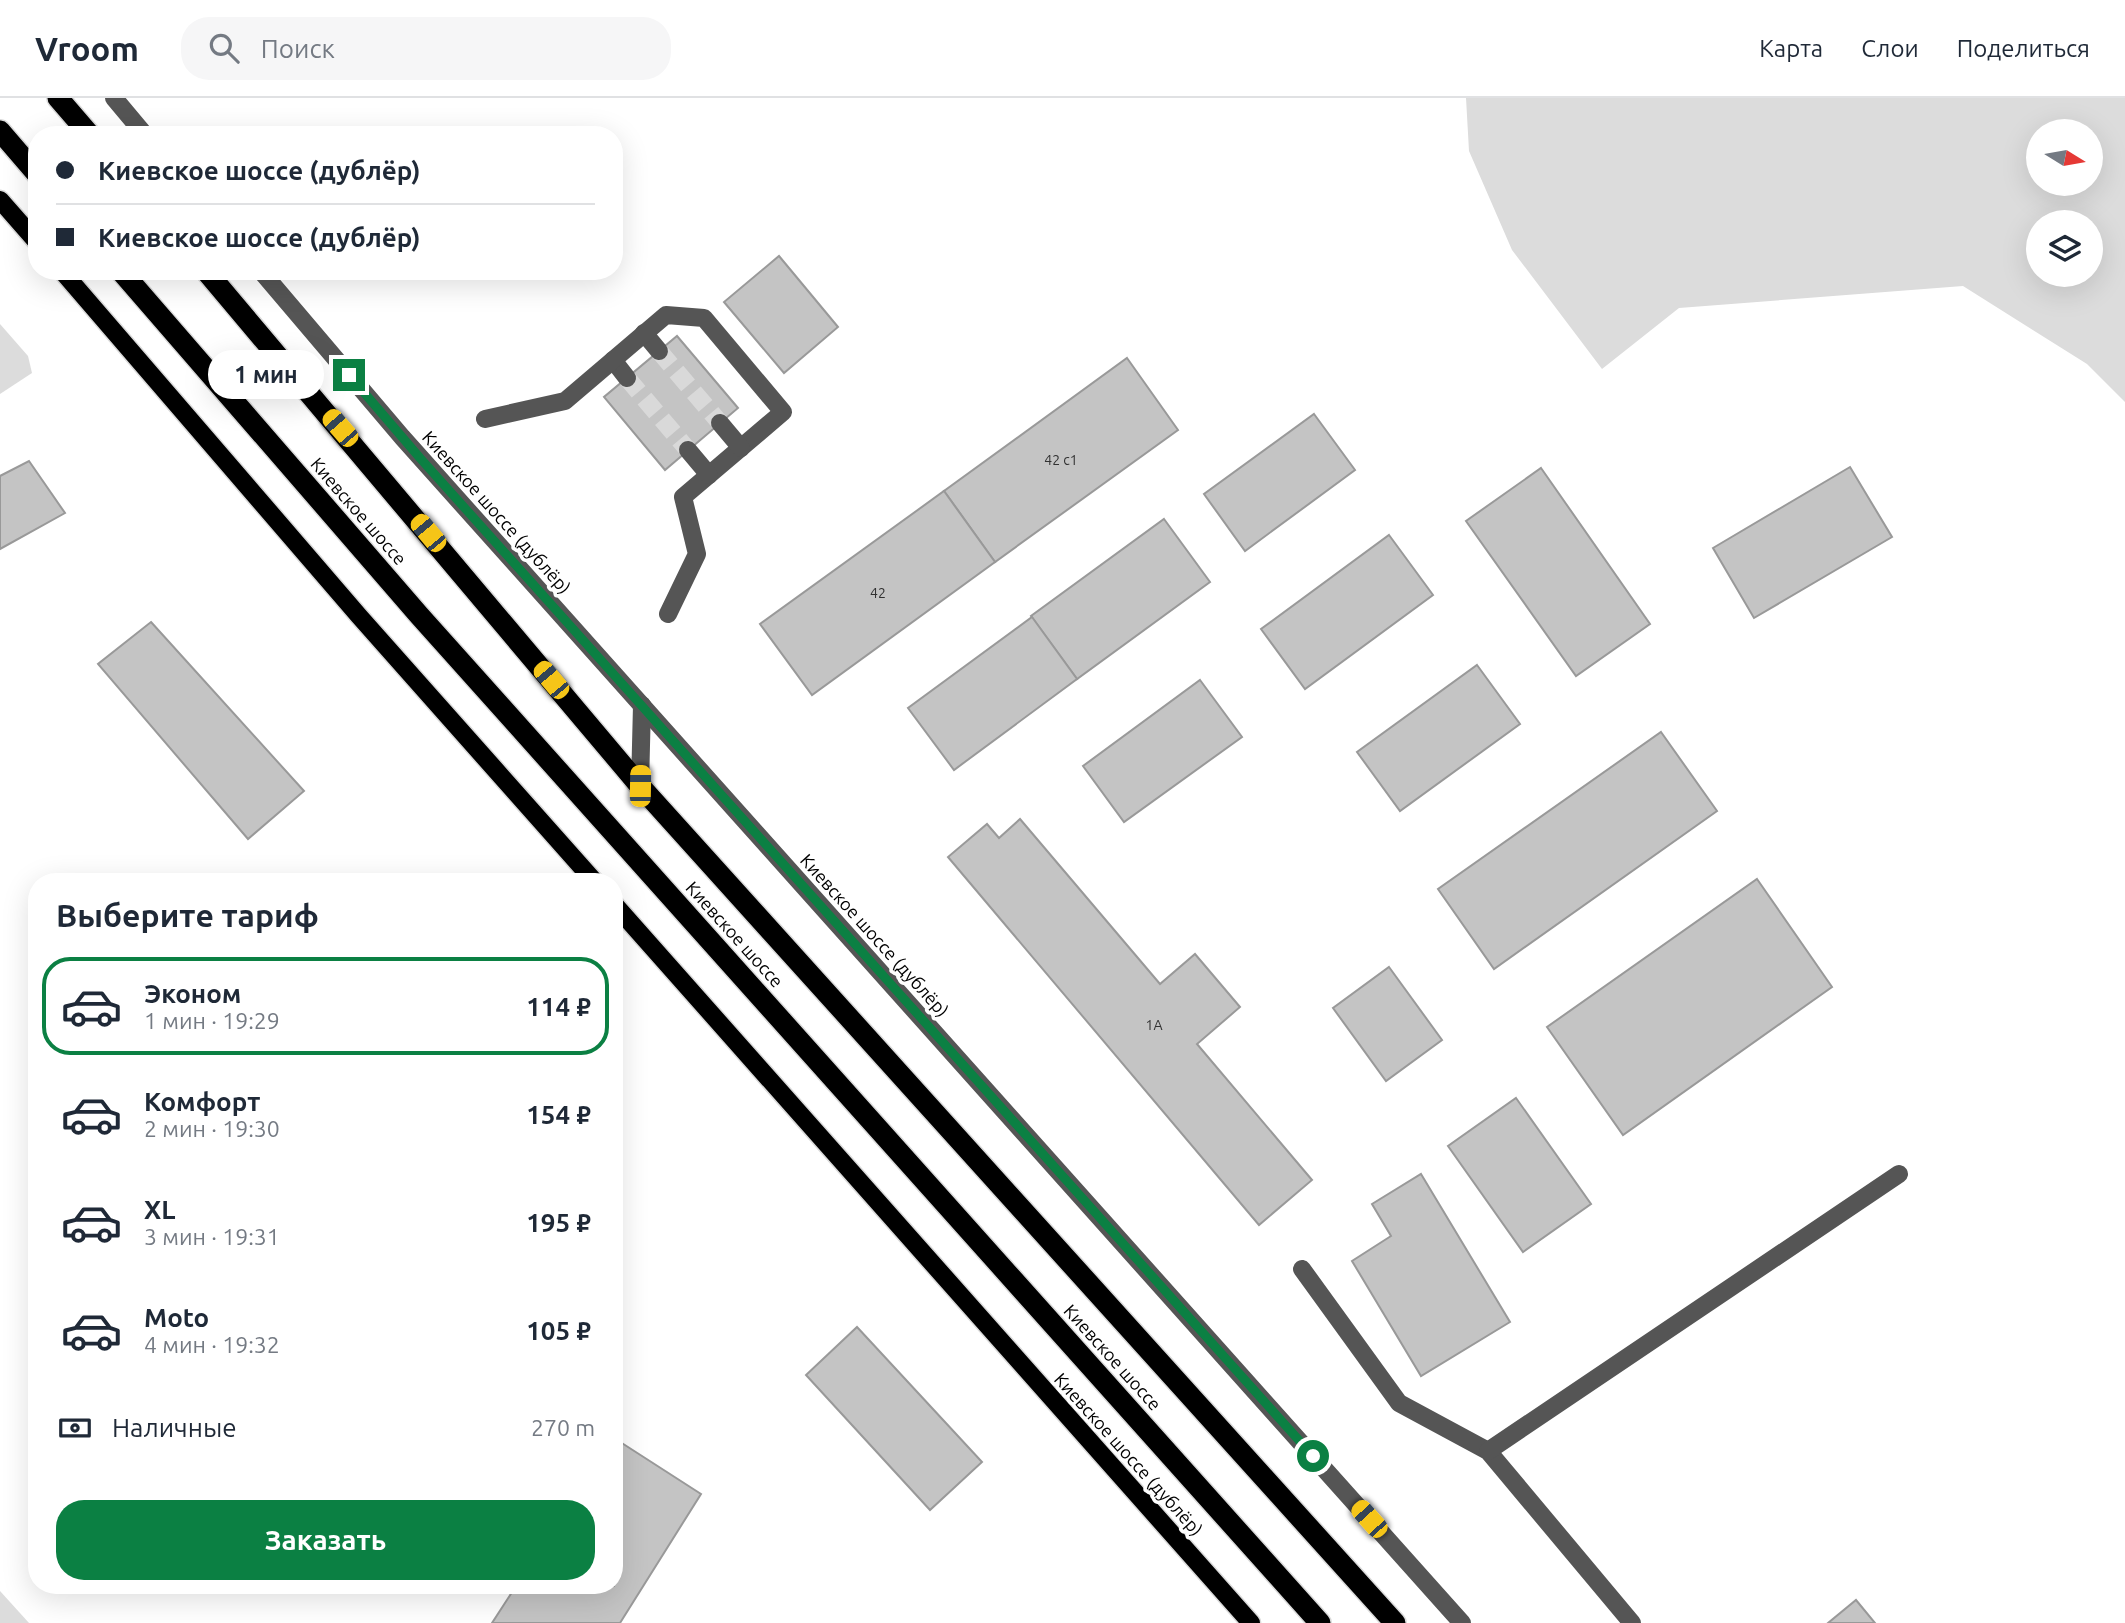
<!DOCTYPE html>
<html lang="ru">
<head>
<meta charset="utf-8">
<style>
	body { margin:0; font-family:Ubuntu,sans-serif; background:#f6f6f7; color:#1f2937; height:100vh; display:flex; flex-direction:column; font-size:26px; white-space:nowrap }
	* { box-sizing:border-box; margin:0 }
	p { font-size:23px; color:#747a83 }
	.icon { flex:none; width:38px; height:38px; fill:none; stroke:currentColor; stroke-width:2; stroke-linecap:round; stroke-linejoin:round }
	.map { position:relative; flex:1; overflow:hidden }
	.details { position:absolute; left:28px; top:775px; width:595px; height:721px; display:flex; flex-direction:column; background:#fff; border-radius:28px; box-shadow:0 7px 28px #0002 }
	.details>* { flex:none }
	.banner { position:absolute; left:28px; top:28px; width:595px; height:154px; border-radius:28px; box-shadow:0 7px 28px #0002; display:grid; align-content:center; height:154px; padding:0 28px; background:#fff }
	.needle { width:46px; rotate:101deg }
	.controls { position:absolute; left:2026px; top:21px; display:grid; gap:14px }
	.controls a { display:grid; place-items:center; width:77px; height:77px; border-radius:50%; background:#fff; box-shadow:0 7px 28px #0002; font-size:35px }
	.end { position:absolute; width:32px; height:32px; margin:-16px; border:9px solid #0b8043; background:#fff; box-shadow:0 0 0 4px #fff }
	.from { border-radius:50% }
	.bubble { position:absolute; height:49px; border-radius:24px; background:#fff; box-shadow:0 7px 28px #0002; font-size:23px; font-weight:600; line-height:49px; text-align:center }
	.car { position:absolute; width:21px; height:42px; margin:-21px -10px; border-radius:9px; box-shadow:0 0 5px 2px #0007; background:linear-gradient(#f5c518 24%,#345 0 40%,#f5c518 0 76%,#345 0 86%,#f5c518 0) }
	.banner b { display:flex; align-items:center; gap:24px; height:66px; font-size:26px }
	.banner b+b { border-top:2px solid #e0e1e3 }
	.banner i { width:18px; height:18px; background:#1f2937 }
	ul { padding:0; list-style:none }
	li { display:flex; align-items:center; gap:21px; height:98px; margin:0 14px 10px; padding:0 14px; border:4px solid transparent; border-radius:28px }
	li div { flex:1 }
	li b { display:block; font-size:26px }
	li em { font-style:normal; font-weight:600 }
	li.current { border-color:#0b8043 }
	li>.icon { width:63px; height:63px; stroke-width:1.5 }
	h2 { padding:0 28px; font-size:32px; line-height:84px }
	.pay { display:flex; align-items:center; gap:18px; height:77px; padding:0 28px; font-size:26px }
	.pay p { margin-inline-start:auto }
	.action { display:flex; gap:14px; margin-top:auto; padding:14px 28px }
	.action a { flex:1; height:80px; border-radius:28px; background:#0b8043; color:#fff; font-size:28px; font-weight:600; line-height:80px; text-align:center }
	header { display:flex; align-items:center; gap:42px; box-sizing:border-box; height:98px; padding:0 35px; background:#fff; border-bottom:2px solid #e0e1e3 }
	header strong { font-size:33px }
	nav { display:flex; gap:38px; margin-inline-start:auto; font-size:24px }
	.search { width:490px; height:63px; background:#f6f6f7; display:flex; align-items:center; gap:18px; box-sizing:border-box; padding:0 24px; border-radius:28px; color:#747a83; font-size:26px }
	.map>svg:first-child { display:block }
	.green { fill:#dcdcdc; fill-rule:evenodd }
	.building { fill:#c4c4c4; stroke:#999; stroke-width:2 }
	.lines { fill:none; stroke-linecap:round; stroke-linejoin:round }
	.minor-tunnel { stroke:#d9d9d9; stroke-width:18; stroke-dasharray:18 9; stroke-linecap:butt }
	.major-casing { stroke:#dbdbdb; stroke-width:21 }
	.highway-casing { stroke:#dbdbdb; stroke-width:24 }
	.minor { stroke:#555; stroke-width:18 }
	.major { stroke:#000; stroke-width:18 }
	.highway { stroke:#000; stroke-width:21 }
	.route { stroke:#0b8043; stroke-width:9 }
	.labels { text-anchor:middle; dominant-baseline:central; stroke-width:7; stroke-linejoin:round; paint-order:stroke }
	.number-label { font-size:14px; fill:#313131 }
	.street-label { font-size:18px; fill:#000; stroke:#fff }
</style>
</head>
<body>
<header>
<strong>Vroom</strong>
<div class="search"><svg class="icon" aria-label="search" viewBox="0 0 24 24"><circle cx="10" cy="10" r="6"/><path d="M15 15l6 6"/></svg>Поиск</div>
<nav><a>Карта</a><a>Слои</a><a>Поделиться</a></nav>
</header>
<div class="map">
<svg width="2125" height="1525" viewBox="0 0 2125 1525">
	<rect width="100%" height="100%" fill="#fff"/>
	<g class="green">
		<path d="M1466,0H2125V304L2087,266L1963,188L1679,210L1602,271L1512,152L1469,53ZM2039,33H2091V86H2039ZM2039,124H2091V177H2039Z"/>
		<path d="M0,226L28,258L32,275L0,296Z"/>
		<path d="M0,1493L29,1525H0Z"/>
	</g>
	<g class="building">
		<path d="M779,158L838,229L784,275L724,204Z"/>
		<path d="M677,238L738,310L665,372L604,299Z"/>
		<path d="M1127,260L1178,332L995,464L944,393Z"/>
		<path d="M1314,316L1355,372L1245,453L1204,396Z"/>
		<path d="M29,363L65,415L0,451V378Z"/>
		<path d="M1850,369L1892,439L1754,520L1713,450Z"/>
		<path d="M1541,370L1650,526L1576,578L1466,423Z"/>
		<path d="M944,393L995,464L812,597L760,526Z"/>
		<path d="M1164,421L1210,484L1077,581L1031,518Z"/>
		<path d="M1389,437L1433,497L1305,591L1261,531Z"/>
		<path d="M1032,519L1077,581L954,672L908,610Z"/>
		<path d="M151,524L304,693L248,741L98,566Z"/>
		<path d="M1477,567L1520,626L1400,713L1357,654Z"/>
		<path d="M1200,582L1242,639L1124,724L1083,668Z"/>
		<path d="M1661,634L1717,713L1494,871L1438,791Z"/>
		<path d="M1020,721L1160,886L1195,856L1240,909L1197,946L1312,1082L1259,1127L948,759L987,726L999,740Z"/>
		<path d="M1757,781L1832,889L1623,1037L1547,929Z"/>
		<path d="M1389,869L1442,942L1386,983L1333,910Z"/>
		<path d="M1516,1000L1591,1106L1523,1154L1448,1048Z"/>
		<path d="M1421,1076L1510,1224L1421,1278L1352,1163L1391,1138L1372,1106Z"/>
		<path d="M857,1229L982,1364L930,1412L806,1277Z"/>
		<path d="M614,1340L701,1396L620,1525H492L516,1488H614Z"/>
		<path d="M1856,1502L1875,1525H1828Z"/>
	</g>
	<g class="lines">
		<g class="minor-tunnel">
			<path d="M659,253L720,325"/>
			<path d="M627,280L688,352"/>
		</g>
		<defs>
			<g id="major">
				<path d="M0,102L37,144"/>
				<path d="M62,173L359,518L595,784"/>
				<path d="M614,806L1251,1525"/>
			</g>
			<g id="highway">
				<path d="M58,0L90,37"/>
				<path d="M0,33L37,76"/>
				<path d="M121,173L419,517L1320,1525"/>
				<path d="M206,173L640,688L1395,1525"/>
			</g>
		</defs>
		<use href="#major" class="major-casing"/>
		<use href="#highway" class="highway-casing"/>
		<g class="minor">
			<path d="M114,0L145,37"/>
			<path d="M261,173L402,339L1462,1525"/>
			<path d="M644,235L659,253"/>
			<path d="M613,262L627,280"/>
			<path d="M485,321L565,303L666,217L704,220L783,314L683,399L697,456L668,516"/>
			<path d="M720,325L741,350"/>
			<path d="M688,352L709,377"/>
			<path d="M640,688L642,607"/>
			<path d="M1302,1171L1399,1305L1488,1353L1632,1525"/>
			<path d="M1488,1353L1899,1076"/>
		</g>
		<use href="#major" class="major"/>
		<use href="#highway" class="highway"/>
	</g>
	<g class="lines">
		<path class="route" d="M349,277L420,360L1313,1358"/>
	</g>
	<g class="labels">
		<g class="number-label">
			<text x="1061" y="362">42 с1</text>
			<text x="878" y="495">42</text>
			<text x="1154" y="927">1А</text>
		</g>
		<g class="street-label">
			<text transform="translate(359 413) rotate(49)">Киевское шоссе</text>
			<text transform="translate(497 414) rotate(48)">Киевское шоссе (дублёр)</text>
			<text transform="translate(735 836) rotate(48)">Киевское шоссе</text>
			<text transform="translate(875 837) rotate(48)">Киевское шоссе (дублёр)</text>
			<text transform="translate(1113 1259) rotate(48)">Киевское шоссе</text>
			<text transform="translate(1129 1356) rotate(48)">Киевское шоссе (дублёр)</text>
		</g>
	</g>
</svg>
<div class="controls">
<a><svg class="needle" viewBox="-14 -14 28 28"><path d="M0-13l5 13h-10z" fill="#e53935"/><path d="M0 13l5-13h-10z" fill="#747a83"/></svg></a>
<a><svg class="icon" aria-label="layers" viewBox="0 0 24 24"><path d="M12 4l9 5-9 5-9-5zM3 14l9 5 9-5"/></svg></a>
</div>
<i class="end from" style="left:1313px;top:1358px"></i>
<i class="end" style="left:349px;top:277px"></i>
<div class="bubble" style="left:208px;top:252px;width:116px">1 мин</div>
<i class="car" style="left:340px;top:330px;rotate:319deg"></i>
<i class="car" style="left:428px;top:435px;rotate:320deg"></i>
<i class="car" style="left:551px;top:582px;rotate:320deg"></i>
<i class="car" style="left:640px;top:688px;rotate:1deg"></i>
<i class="car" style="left:1369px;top:1421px;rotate:318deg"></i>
<div class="banner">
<b><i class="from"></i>Киевское шоссе (дублёр)</b>
<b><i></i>Киевское шоссе (дублёр)</b>
</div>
<section class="details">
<h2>Выберите тариф</h2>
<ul>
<li class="current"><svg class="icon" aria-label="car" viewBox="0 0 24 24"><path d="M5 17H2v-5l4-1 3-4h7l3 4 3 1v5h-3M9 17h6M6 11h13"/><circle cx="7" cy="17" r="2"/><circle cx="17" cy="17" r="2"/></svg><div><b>Эконом</b><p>1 мин · 19:29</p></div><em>114 ₽</em></li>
<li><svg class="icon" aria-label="car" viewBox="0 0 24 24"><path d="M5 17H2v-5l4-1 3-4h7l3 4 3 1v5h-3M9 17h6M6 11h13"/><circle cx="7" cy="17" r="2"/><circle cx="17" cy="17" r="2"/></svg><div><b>Комфорт</b><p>2 мин · 19:30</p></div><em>154 ₽</em></li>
<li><svg class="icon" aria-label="car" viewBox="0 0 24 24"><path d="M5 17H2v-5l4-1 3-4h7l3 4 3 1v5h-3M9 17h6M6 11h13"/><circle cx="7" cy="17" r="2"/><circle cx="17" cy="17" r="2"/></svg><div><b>XL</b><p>3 мин · 19:31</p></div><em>195 ₽</em></li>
<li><svg class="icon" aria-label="car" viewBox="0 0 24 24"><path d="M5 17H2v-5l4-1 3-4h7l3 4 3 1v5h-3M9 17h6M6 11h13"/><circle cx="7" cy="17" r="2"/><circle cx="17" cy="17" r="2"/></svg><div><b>Moto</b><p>4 мин · 19:32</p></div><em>105 ₽</em></li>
</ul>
<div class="pay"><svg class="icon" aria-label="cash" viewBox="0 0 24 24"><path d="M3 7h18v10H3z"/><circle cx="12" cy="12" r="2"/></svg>Наличные<p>270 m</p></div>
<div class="action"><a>Заказать</a></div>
</section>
</div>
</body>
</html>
